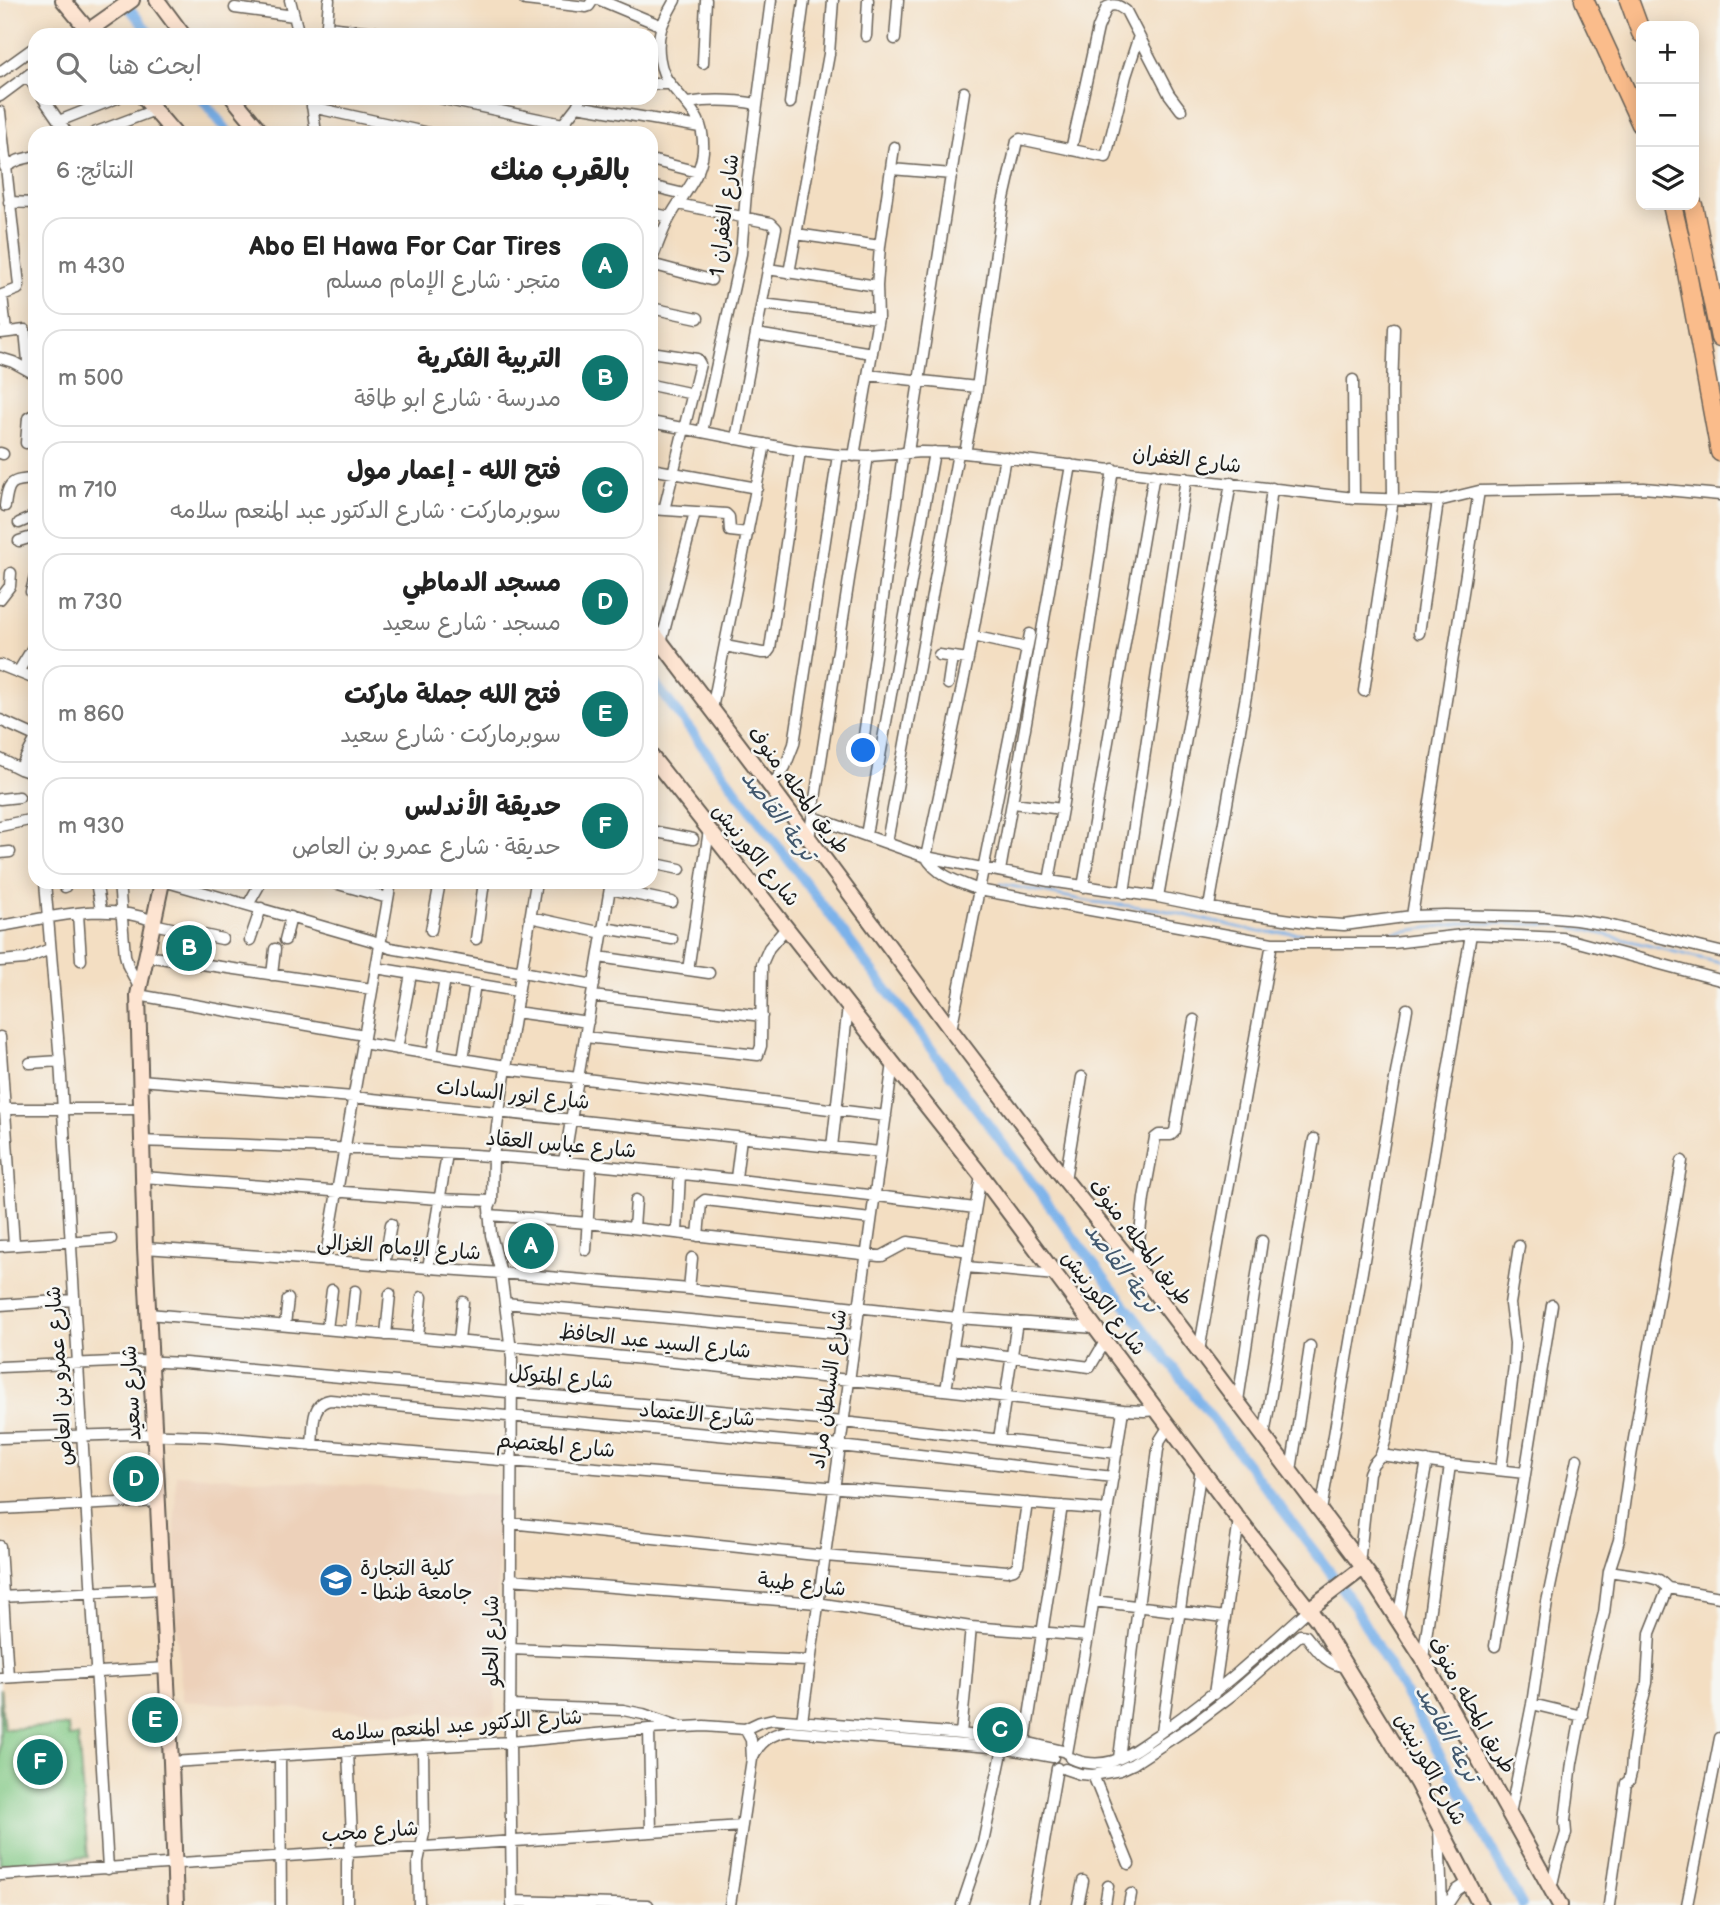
<!DOCTYPE html>
<html lang="ar">
<head>
<meta charset="utf-8">
<style>
	body { margin:0; font-family:"Balsamiq Sans","Playpen Sans Arabic",sans-serif; background:#f2f2f2; color:#222; direction:rtl }
	.controls { position:absolute; right:21px; top:21px; display:grid; overflow:hidden; border-radius:14px; box-shadow:0 4px 18px #0003 }
	.controls button { width:63px; height:63px; display:grid; place-items:center; padding:0; border:0; border-bottom:2px solid #e0e0e0; background:#fff; color:#222; font:35px sans-serif }
	.you { position:absolute; left:864px; top:751px; width:24px; height:24px; margin:-18px; border:5px solid #fff; border-radius:50%; background:#1a73e8; box-shadow:0 0 0 10px #1a73e833 }
	.badge { display:grid; place-items:center; width:46px; height:46px; border-radius:50%; background:#0f766e; color:#fff; font-size:23px; font-weight:700 }
	.pin { position:absolute; translate:-50% -50%; border:4px solid #fff; box-shadow:0 2px 7px #0006 }
	.list { margin:0; padding:0; list-style:none }
	h2 { display:flex; justify-content:space-between; align-items:center; height:91px; margin:0; padding:0 28px; font-size:30px }
	h2 small { font-size:23px; font-weight:400; color:#767676 }
	.list li { display:grid; grid-template-columns:46px 1fr auto; gap:21px; align-items:center; box-sizing:border-box; height:98px; margin:0 14px 14px; padding:0 14px; border:2px solid #e0e0e0; border-radius:21px }
	.list b { display:block; font-size:26px; white-space:nowrap }
	.list p { margin:0; font-size:23px; white-space:nowrap; color:#767676 }
	.list em { font-size:23px; font-style:normal; color:#767676 }
	.icon { flex:none; width:38px; height:38px; fill:none; stroke:currentColor; stroke-width:2; stroke-linecap:round; stroke-linejoin:round }
	.map { position:relative; flex:none; width:1720px; height:1905px; overflow:hidden; direction:ltr }
	.search { position:absolute; background:#fff; box-shadow:0 4px 18px #0003; left:28px; top:28px; width:630px; height:77px; display:flex; align-items:center; gap:18px; box-sizing:border-box; padding:0 24px; border-radius:21px; color:#767676; font-size:26px }
	.panel { position:absolute; background:#fff; box-shadow:0 4px 18px #0003; left:28px; top:126px; width:630px; height:763px; border-radius:21px; direction:rtl }
	.map>svg:first-child { display:block }
	.built { fill:#edd1ba }
	.green { fill:#81c884; stroke:#4e7250; stroke-width:2 }
	.lines { fill:none; stroke-linecap:round; stroke-linejoin:round }
	.stream { stroke:#7bb2ea; stroke-width:2.5 }
	.canal { stroke:#7bb2ea; stroke-width:10 }
	.street-casing { stroke:#676056; stroke-width:13 }
	.secondary-casing { stroke:#676056; stroke-width:18 }
	.highway-casing { stroke:#676056; stroke-width:21 }
	.street { stroke:#fff; stroke-width:10 }
	.secondary { stroke:#fde4d1; stroke-width:14 }
	.highway { stroke:#fabc8b; stroke-width:18 }
	.labels { text-anchor:middle; stroke-width:5; stroke-linejoin:round; paint-order:stroke }
	.street-label { font-size:21px; fill:#1c1c1c; stroke:#f6f6f2 }
	.poi-label { font-size:21px; fill:#1c1c1c; stroke:#f6f6f2; text-anchor:start }
	.water-label { font-size:23px; font-style:italic; fill:#42586e; stroke:#f6f6f2 }
</style>
</head>
<body>
<div class="map">
<svg width="1720" height="1905" viewBox="0 0 1720 1905">
	<rect width="100%" height="100%" fill="#f6f6f2"/>
	<filter id="ink" filterUnits="userSpaceOnUse"><feTurbulence type="fractalNoise" baseFrequency=".0143" numOctaves="2"/><feDisplacementMap in="SourceGraphic" scale="14" xChannelSelector="R" yChannelSelector="G"/><feConvolveMatrix kernelMatrix="1 2 1 2 8 2 1 2 1" color-interpolation-filters="sRGB"/></filter>
	<filter id="wash" filterUnits="userSpaceOnUse"><feTurbulence type="fractalNoise" baseFrequency=".00686" numOctaves="4" result="noise"/><feDisplacementMap in="SourceGraphic" scale="28" xChannelSelector="R" yChannelSelector="G"/><feGaussianBlur stdDeviation="1.57" result="paint"/><feColorMatrix in="noise" values="0 0 0 0 0 0 0 0 0 0 0 0 0 0 0 0 0 1.4 0 .05"/><feComposite in="paint" operator="in"/></filter>
	<g filter="url(#wash)">
		<rect width="100%" height="100%" fill="#f3dec2"/>
		<path class="built" d="M 171,934 L 210,941 L 209,962 L 167,955 Z
			M 176,1474 L 499,1495 L 495,1715 L 305,1709 L 182,1701 L 175,1610 L 174,1564 Z"/>
		<path class="green" d="M 0,1688 L 4,1729 L 68,1726 L 69,1737 L 78,1736 L 88,1857 L 0,1864 Z"/>
		<g class="lines">
			<path class="stream" d="M 1001,884 L 1093,902 L 1159,909 L 1259,932 L 1375,935 L 1465,923 L 1565,925 L 1720,963"/>
			<path class="canal" d="M 123,0 L 151,35
				M 201,98 L 229,133
				M 651,678 L 1111,1287 L 1328,1569 L 1353,1604 L 1450,1772 L 1522,1905"/>
		</g>
	</g>
	<g filter="url(#ink)">
		<g class="lines">
			<defs>
				<path id="street" d="M 290,0 L 299,35
					M 525,0 L 586,7 L 589,6 L 593,0
					M 600,0 L 662,26
					M 235,8 L 294,16
					M 328,27 L 400,35
					M 326,35 L 329,0
					M 866,36 L 868,0
					M 895,39 L 898,0
					M 703,63 L 706,0
					M 0,72 L 32,49
					M 27,76 L 35,87
					M 651,84 L 669,84
					M 0,96 L 35,70
					M 43,98 L 67,133
					M 311,98 L 316,133
					M 439,98 L 563,124
					M 688,103 C 712,99 733,100 757,104
					M 790,103 L 804,0
					M 577,106 L 700,127
					M 312,107 L 429,133
					M 0,112 L 19,285 L 18,289 L 2,295 L 6,332
					M 59,121 L 117,98
					M 94,133 L 155,110
					M 556,133 L 577,106 L 581,98
					M 1071,150 L 1098,28 L 1107,7 C 1115,3 1119,6 1126,11 L 1169,94 L 1181,110
					M 651,160 L 698,172
					M 5,167 L 19,160 L 35,156
					M 891,169 L 952,174
					M 651,186 L 684,194
					M 9,202 L 35,203
					M 678,204 L 771,223 L 776,228 L 736,439
					M 651,213 L 670,217
					M 651,231 L 662,233
					M 796,234 L 880,246
					M 651,262 C 657,247 662,231 670,217 C 682,195 701,177 703,151 C 705,117 689,108 671,85 C 659,72 656,46 661,29 C 664,19 670,9 675,0
					M 651,264 L 711,280
					M 768,269 L 877,286
					M 789,273 L 829,54 L 833,0
					M 762,304 L 878,318
					M 651,308 L 698,318
					M 1,333 L 25,330 L 29,371
					M 756,334 L 872,353
					M 651,352 L 697,359 L 700,364 L 664,510
					M 0,358 L 13,362 L 35,374
					M 868,375 L 977,387
					M 1353,380 L 1354,498
					M 651,385 L 693,394
					M 651,422 L 800,451 L 838,455 L 868,456 L 921,452 L 965,453 L 1354,498 L 1438,501 L 1479,491 L 1644,488 L 1720,495
					M 702,432 L 741,254 L 747,181 L 771,0
					M 26,443 L 28,418 L 35,414
					M 908,452 L 964,92
					M 0,453 L 3,454
					M 965,453 L 976,395 L 1003,203 L 1017,141 L 1020,139 L 1106,157 L 1126,76 L 1139,36
					M 854,456 L 878,318 L 877,286 L 880,246 L 894,147
					M 651,469 L 757,488
					M 5,506 C 8,482 10,480 35,479
					M 651,509 L 726,514 L 729,517 L 730,531 L 748,533
					M 19,523 L 35,516
					M 19,541 L 35,536
					M 31,592 L 35,577
					M 0,599 L 10,586 L 11,573
					M 1419,633 L 1438,501
					M 972,636 L 1027,648
					M 661,643 L 695,512
					M 725,646 L 762,653 L 767,653 L 770,649 L 800,451
					M 939,655 L 968,659
					M 0,665 L 35,679
					M 18,672 L 35,644
					M 948,684 L 952,657
					M 1364,691 L 1393,499 L 1392,391 L 1394,328
					M 712,709 L 765,444
					M 0,720 L 35,736
					M 864,736 L 903,453
					M 0,759 L 20,769 L 35,774
					M 20,769 L 35,740
					M 771,787 L 785,767 L 794,744 L 838,455
					M 0,799 L 19,797
					M 1013,803 L 1062,809
					M 813,817 L 926,857 L 1049,881 L 1158,897 L 1222,910 L 1312,923 L 1344,925 L 1412,916 L 1445,915 L 1544,917 L 1576,920 L 1608,925 L 1720,952
					M 0,826 L 34,819
					M 651,831 L 693,839
					M 866,835 L 934,452
					M 809,838 L 868,456
					M 887,842 L 958,453
					M 0,853 L 10,852
					M 926,857 C 938,877 959,882 979,890 L 1272,943 L 1393,943 L 1471,934 L 1563,938 L 1720,980
					M 926,857 L 968,659 L 1005,457
					M 651,863 L 680,869
					M 1000,871 L 1071,465
					M 1049,881 L 1062,809 L 1113,469
					M 45,882 L 60,1061 L 108,1869
					M 64,882 L 65,887
					M 96,882 L 101,910
					M 119,882 L 125,955 L 128,966 L 139,987
					M 167,882 L 373,941 L 390,948 L 594,985
					M 331,882 L 388,898
					M 1083,887 L 1154,474
					M 610,889 L 672,902
					M 1124,893 L 1186,478
					M 1158,897 L 1231,483
					M 248,905 L 261,882
					M 1209,907 L 1247,690 L 1272,488
					M 78,914 L 81,960
					M 1412,916 L 1479,491
					M 530,917 L 603,933
					M 153,924 L 222,939
					M 0,926 C 51,918 104,901 154,921
					M 604,928 L 672,939
					M 431,930 L 440,882
					M 476,939 L 484,882
					M 250,940 L 261,908
					M 285,940 L 291,917
					M 146,956 L 372,989
					M 599,957 L 709,973
					M 0,961 L 25,959 L 50,949
					M 376,968 L 518,991
					M 688,970 L 709,830
					M 272,975 L 275,949
					M 138,995 L 364,1035
					M 592,996 L 762,1016
					M 515,1012 L 588,1022
					M 951,1030 L 1030,634
					M 0,1037 L 14,1245
					M 585,1037 L 758,1055 L 761,1046 L 762,964 L 769,948 L 787,927
					M 362,1043 L 506,1066
					M 397,1049 L 411,974
					M 432,1054 L 445,979
					M 463,1059 L 475,984
					M 30,1063 L 60,1061
					M 505,1069 L 886,1116
					M 140,1080 L 353,1097 L 880,1152
					M 1,1109 L 141,1109
					M 142,1141 C 283,1147 425,1149 565,1162 C 702,1175 839,1191 975,1208
					M 832,1147 L 848,1006
					M 564,1162 L 611,882
					M 143,1177 L 439,1199 L 492,1201
					M 736,1178 L 741,1138
					M 1065,1180 L 1082,1077
					M 489,1215 L 588,1223 L 879,1256 L 882,1256 L 908,1242 L 969,1251
					M 634,1228 L 636,1200
					M 677,1233 L 680,1173
					M 698,1236 L 701,1203 L 705,1200 L 871,1219
					M 0,1246 L 111,1239
					M 145,1248 L 501,1273 L 689,1289 L 958,1318 L 1096,1328
					M 586,1250 L 591,1165
					M 325,1261 L 391,882
					M 384,1265 L 391,1224
					M 966,1267 L 1056,1275
					M 428,1268 L 447,1154
					M 1136,1268 L 1144,1198 L 1155,1138 L 1159,1135 L 1171,1135 L 1175,1131 L 1194,1020
					M 689,1289 L 692,1258
					M 505,1303 L 855,1335
					M 0,1305 L 73,1300
					M 148,1314 C 474,1341 799,1373 1123,1410 L 1144,1411 L 1157,1410
					M 285,1325 L 288,1299
					M 327,1329 L 332,1290
					M 351,1331 L 355,1291
					M 386,1335 L 390,1294
					M 418,1337 L 422,1297
					M 459,1341 L 463,1302
					M 953,1349 L 1090,1367 L 1106,1340
					M 1199,1351 L 1272,943
					M 0,1367 L 136,1361 L 185,1363 L 843,1422 L 1117,1453
					M 946,1390 L 981,1175
					M 1238,1401 L 1262,1241
					M 1264,1436 L 1314,1139
					M 0,1438 L 134,1434 L 206,1436 L 1108,1510
					M 999,1439 L 1017,1322
					M 312,1445 C 314,1429 310,1403 330,1400 L 840,1446 L 1113,1477
					M 1381,1455 L 1450,1465 L 1525,1473
					M 1501,1470 L 1514,1365 L 1515,1343 L 1510,1304 L 1519,1246
					M 1291,1471 L 1310,1346
					M 0,1509 L 158,1501
					M 1321,1511 L 1407,1009
					M 510,1523 L 825,1556 L 1007,1571 L 1014,1569 L 1018,1564 L 1027,1503
					M 0,1546 L 8,1677
					M 1359,1564 L 1369,1473 L 1373,1464 L 1381,1455 L 1386,1438 L 1471,934
					M 1609,1571 L 1648,1577 L 1659,1580 L 1668,1588 L 1720,1597
					M 510,1579 L 817,1603 L 971,1627 L 1088,1636
					M 0,1597 L 162,1589
					M 1094,1601 L 1225,1617
					M 1398,1619 L 1427,1461
					M 1495,1646 L 1523,1487 L 1552,1305
					M 510,1649 L 810,1661
					M 1423,1659 L 1450,1465
					M 0,1678 L 166,1668
					M 1214,1694 L 1239,1520
					M 1532,1704 L 1582,1716
					M 510,1706 L 623,1710 L 643,1714 L 678,1726
					M 802,1721 L 893,1063
					M 649,1729 L 651,1832
					M 1162,1731 L 1201,1468
					M 961,1734 L 971,1627
					M 1025,1742 L 1062,1506
					M 1067,1753 L 1088,1636 L 1123,1410
					M 280,1756 L 281,1905
					M 1071,1758 C 1083,1764 1099,1765 1113,1761 C 1131,1755 1148,1741 1164,1730 C 1216,1694 1262,1652 1309,1609
					M 1119,1758 L 1158,1449 L 1160,1440 L 1169,1426
					M 752,1759 C 759,1741 772,1733 790,1731 L 1003,1748 L 1053,1757
					M 171,1762 L 510,1742 L 649,1729 L 704,1726 L 745,1729 L 760,1722 L 773,1719 L 961,1734 L 1025,1742 L 1063,1751
					M 1065,1769 L 1080,1774 L 1093,1775 L 1120,1770 L 1133,1764 L 1191,1726 L 1232,1695 L 1300,1635 L 1306,1636 C 1318,1651 1326,1665 1347,1667
					M 1093,1775 L 1129,1864
					M 1510,1814 L 1532,1704 L 1547,1602 L 1577,1459
					M 1439,1830 L 1442,1905
					M 0,1875 L 742,1826
					M 1551,1889 L 1557,1862 L 1566,1833 L 1565,1821 L 1572,1763 L 1592,1661 L 1604,1613 L 1609,1571 L 1619,1540 L 1631,1456 L 1682,1161
					M 512,1901 L 648,1905
					M 347,1905 L 347,1862 L 352,1836 L 348,1752
					M 419,1905 L 418,1862 L 424,1833 L 423,1747
					M 512,1905 L 510,1742 L 512,1358 L 501,1273 L 491,1235 L 489,1208 L 492,1201 L 493,1157 L 499,1112 L 536,882
					M 730,1905 L 752,1759 L 751,1740 L 745,1729
					M 962,1905 L 983,1843 L 1003,1748
					M 1033,1905 L 1057,1768
					M 1078,1905 L 1083,1881
					M 1105,1905 L 1108,1886
					M 1129,1905 L 1131,1894
					M 1447,1905 L 1457,1890 L 1469,1882
					M 1609,1905 L 1626,1783 L 1629,1781 L 1631,1773 L 1632,1757 L 1636,1728 L 1647,1683 L 1650,1633 L 1668,1588
					M 1687,1905 L 1720,1738"/>
				<path id="secondary" d="M 63,0 L 92,35
					M 157,0 L 183,35
					M 88,31 L 132,0
					M 144,98 L 174,133
					M 233,98 L 262,133
					M 651,629 L 771,787 L 951,1030 L 1065,1180 L 1136,1268 L 1368,1574 L 1423,1659 L 1560,1905
					M 651,756 L 981,1175 L 1239,1520 L 1318,1621 L 1417,1783 L 1480,1905
					M 162,882 L 138,995 L 145,1248 L 171,1762 L 176,1905
					M 1309,1609 L 1363,1568"/>
				<path id="highway" d="M 1584,0 L 1641,124
					M 1629,0 L 1641,33
					M 1672,205 L 1683,251 L 1720,452
					M 1693,205 L 1720,338"/>
			</defs>
			<use href="#street" class="street-casing"/>
			<use href="#secondary" class="secondary-casing"/>
			<use href="#highway" class="highway-casing"/>
			<use href="#street" class="street"/>
			<use href="#secondary" class="secondary"/>
			<use href="#highway" class="highway"/>
		</g>
	</g>
	<defs>
		<symbol id="university-disc" viewBox="-11 -11 22 22"><circle r="9.5" fill="#1f6fb2" stroke="#f6f6f2"/><path d="M0-5L7-2L0 1L-7-2ZM-4 1L0 2.5L4 1V4Q0 6-4 4Z" fill="#fff"/></symbol>
	</defs>
	<g fill-rule="evenodd">
		<use href="#university-disc" x="317" y="1561" width="38" height="38"/>
	</g>
	<g class="labels">
		<g class="street-label">
			<text transform="translate(724 215) rotate(-83)" y="7">شارع الغفران 1</text>
			<text transform="translate(1187 459) rotate(7)" y="7">شارع الغفران</text>
			<text transform="translate(799 790) rotate(53)" y="7">طريق المحله, منوف</text>
			<text transform="translate(756 855) rotate(51)" y="7">شارع الكورنيش</text>
			<text transform="translate(513 1094) rotate(6)" y="7">شارع انور السادات</text>
			<text transform="translate(561 1144) rotate(5)" y="7">شارع عباس العقاد</text>
			<text transform="translate(1141 1242) rotate(52)" y="7">طريق المحله, منوف</text>
			<text transform="translate(399 1247) rotate(4)" y="7">شارع الإمام الغزالى</text>
			<text transform="translate(1104 1303) rotate(53)" y="7">شارع الكورنيش</text>
			<text transform="translate(655 1341) rotate(6)" y="7">شارع السيد عبد الحافظ</text>
			<text transform="translate(59 1376) rotate(-94)" y="7">شارع عمرو بن العاص</text>
			<text transform="translate(561 1377) rotate(5)" y="7">شارع المتوكل</text>
			<text transform="translate(828 1389) rotate(-82)" y="7">شارع السلطان مراد</text>
			<text transform="translate(131 1393) rotate(-93)" y="7">شارع سعيد</text>
			<text transform="translate(697 1414) rotate(5)" y="7">شارع الاعتماد</text>
			<text transform="translate(556 1445) rotate(5)" y="7">شارع المعتصم</text>
			<text transform="translate(802 1584) rotate(6)" y="7">شارع طيبة</text>
			<text transform="translate(491 1641) rotate(-90)" y="7">شارع الحلو</text>
			<text transform="translate(1472 1705) rotate(60)" y="7">طريق المحله, منوف</text>
			<text transform="translate(457 1725) rotate(-4)" y="7">شارع الدكتور عبد المنعم سلامه</text>
			<text transform="translate(1431 1769) rotate(61)" y="7">شارع الكورنيش</text>
			<text transform="translate(370 1831) rotate(-4)" y="7">شارع محب</text>
		</g>
		<g class="poi-label">
			<text x="360" y="1575">كلية التجارة<tspan x="360" dy="24">- جامعة طنطا</tspan></text>
		</g>
		<g class="water-label">
			<text transform="translate(779 815) rotate(53)" y="8">ترعة القاصد</text>
			<text transform="translate(1122 1267) rotate(53)" y="8">ترعة القاصد</text>
			<text transform="translate(1448 1733) rotate(61)" y="8">ترعة القاصد</text>
		</g>
	</g>
</svg>
<div class="controls">
<button>+</button>
<button>−</button>
<button><svg class="icon" aria-label="layers" viewBox="0 0 24 24"><path d="M12 4l9 5-9 5-9-5zM3 14l9 5 9-5"/></svg></button>
</div>
<div class="you"></div>
<div class="pin badge" style="left:531px;top:1246px">A</div>
<div class="pin badge" style="left:189px;top:948px">B</div>
<div class="pin badge" style="left:1000px;top:1730px">C</div>
<div class="pin badge" style="left:136px;top:1479px">D</div>
<div class="pin badge" style="left:155px;top:1720px">E</div>
<div class="pin badge" style="left:40px;top:1762px">F</div>
<div class="search"><svg class="icon" aria-label="search" viewBox="0 0 24 24"><circle cx="10" cy="10" r="6"/><path d="M15 15l6 6"/></svg>ابحث هنا</div>
<section class="panel">
<h2>بالقرب منك<small>النتائج: 6</small></h2>
<ul class="list">
<li><span class="badge">A</span><div><b>Abo El Hawa For Car Tires</b><p>متجر · شارع الإمام مسلم</p></div><em>430 m</em></li>
<li><span class="badge">B</span><div><b>التربية الفكرية</b><p>مدرسة · شارع ابو طاقة</p></div><em>500 m</em></li>
<li><span class="badge">C</span><div><b>فتح الله - إعمار مول</b><p>سوبرماركت · شارع الدكتور عبد المنعم سلامه</p></div><em>710 m</em></li>
<li><span class="badge">D</span><div><b>مسجد الدماطي</b><p>مسجد · شارع سعيد</p></div><em>730 m</em></li>
<li><span class="badge">E</span><div><b>فتح الله جملة ماركت</b><p>سوبرماركت · شارع سعيد</p></div><em>860 m</em></li>
<li><span class="badge">F</span><div><b>حديقة الأندلس</b><p>حديقة · شارع عمرو بن العاص</p></div><em>930 m</em></li>
</ul>
</section>
</div>
</body>
</html>
